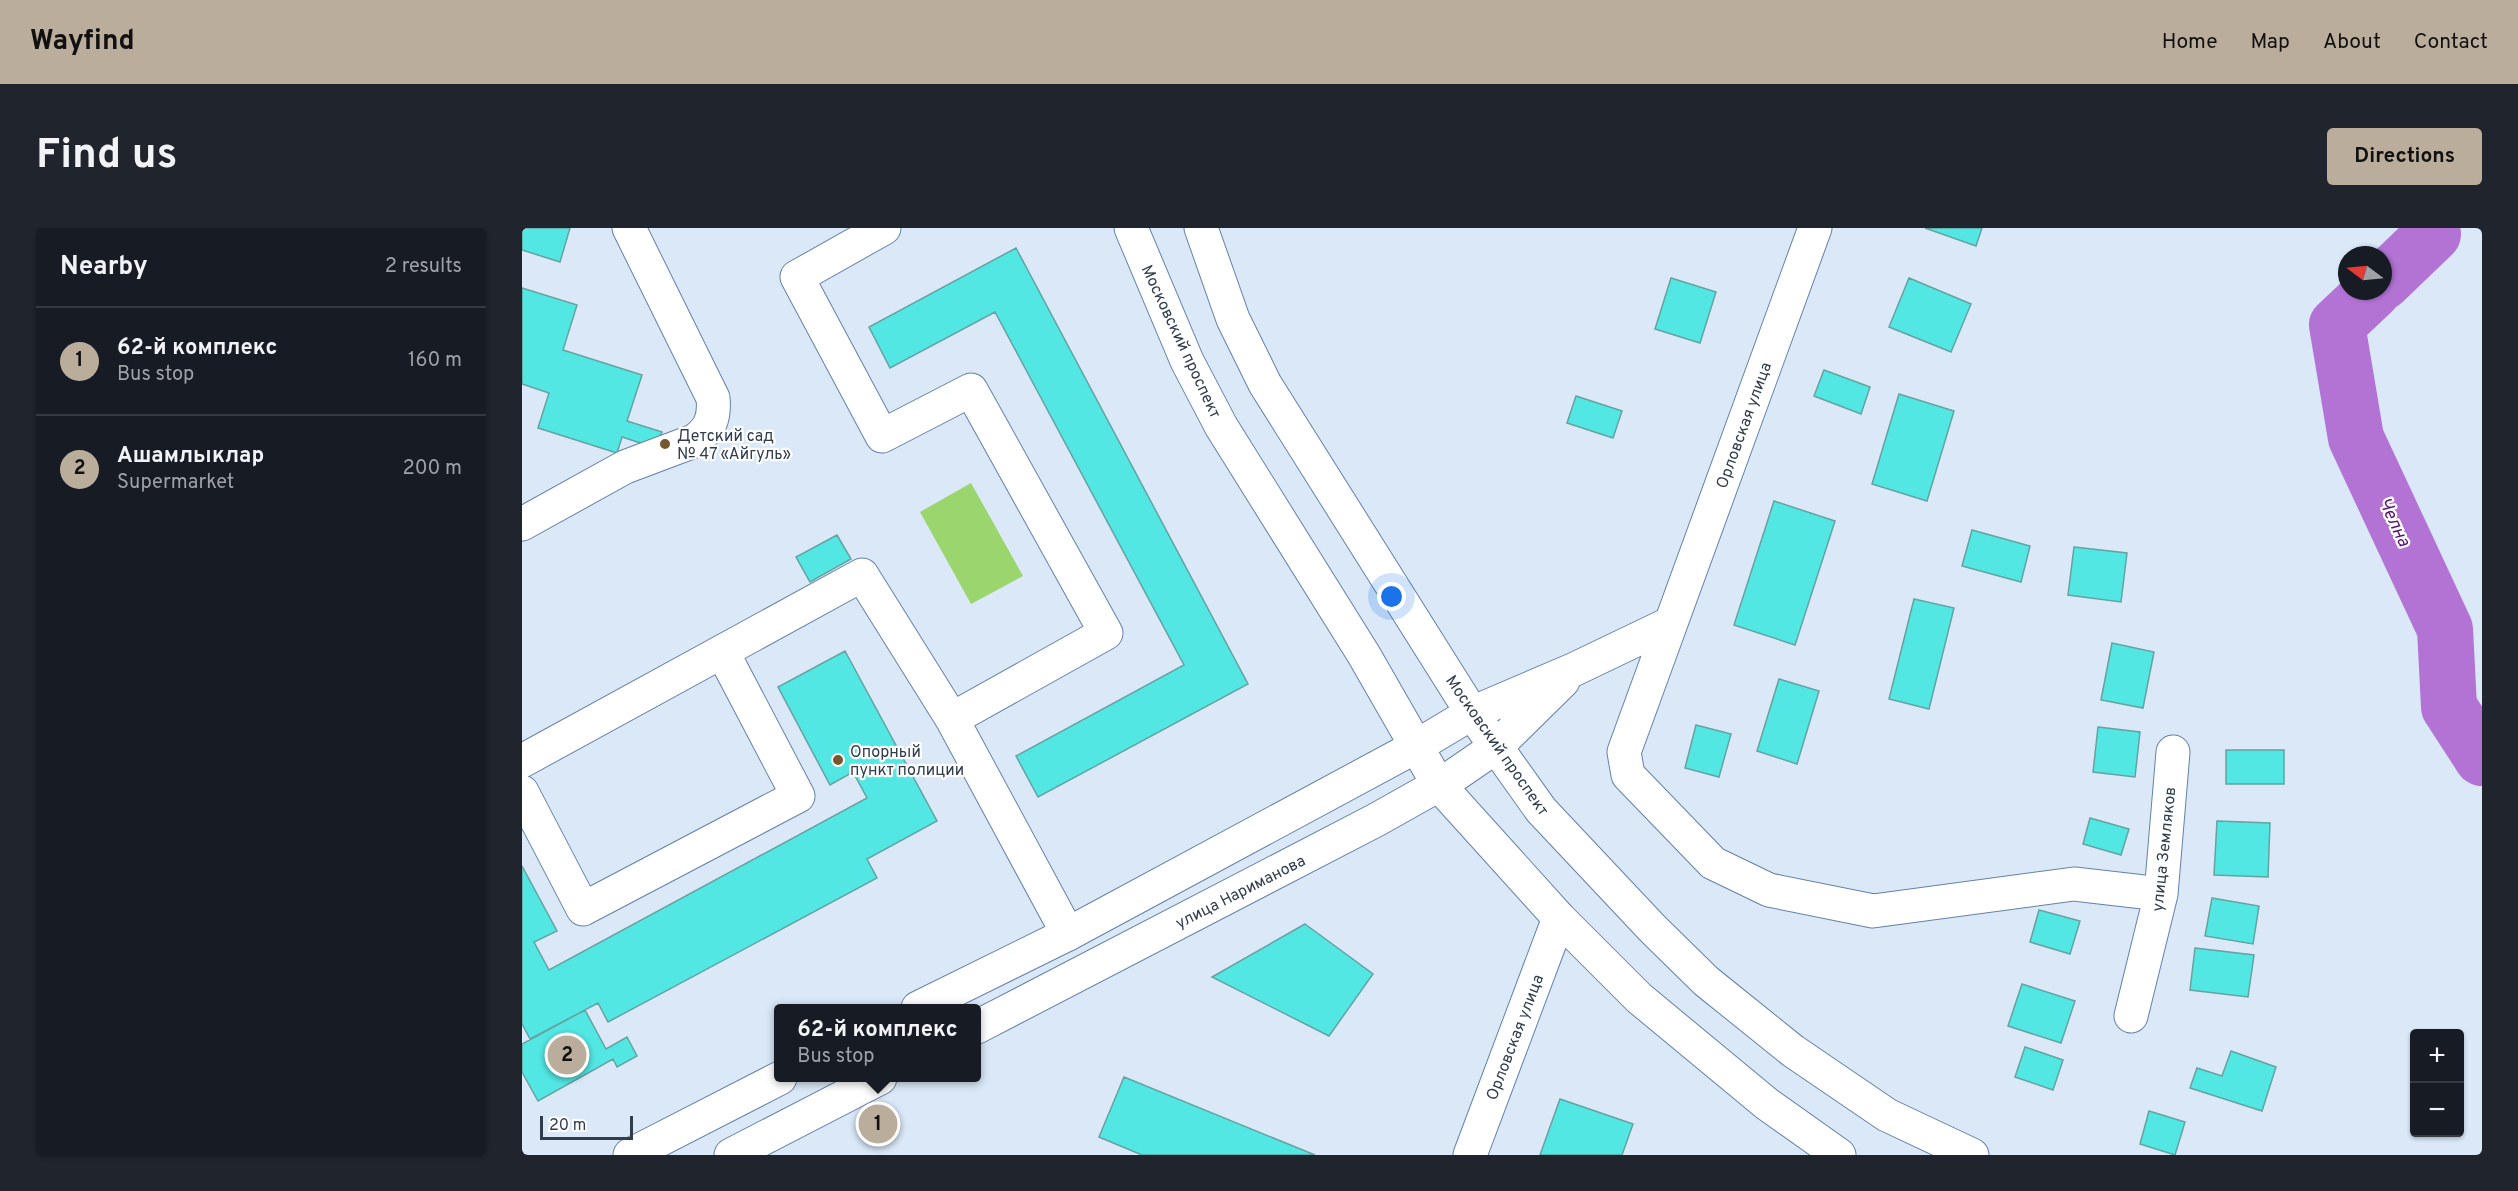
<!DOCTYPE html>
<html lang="en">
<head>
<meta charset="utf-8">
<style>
	body { margin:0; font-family:Overpass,sans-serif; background:#20242c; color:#f1f3f6 }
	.controls { position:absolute; right:18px; bottom:18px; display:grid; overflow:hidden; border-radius:6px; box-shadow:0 2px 4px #0004 }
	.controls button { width:54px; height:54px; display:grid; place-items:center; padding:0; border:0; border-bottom:2px solid #363941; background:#171b24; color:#f1f3f6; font:30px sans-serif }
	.compass { position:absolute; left:1816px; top:18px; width:54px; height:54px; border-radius:50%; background:#171b24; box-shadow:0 2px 4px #0004; rotate:286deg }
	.scale { position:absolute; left:18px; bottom:15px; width:93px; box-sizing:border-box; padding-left:6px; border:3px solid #303d4d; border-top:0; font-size:16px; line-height:21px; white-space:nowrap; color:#303d4d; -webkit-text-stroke:4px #fff; paint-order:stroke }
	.you { position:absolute; left:870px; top:369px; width:21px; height:21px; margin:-15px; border:4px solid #fff; border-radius:50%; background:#1a73e8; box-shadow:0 0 0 9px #1a73e833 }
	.badge { display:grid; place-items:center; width:39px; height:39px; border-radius:50%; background:#baad9c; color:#111; font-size:20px; font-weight:700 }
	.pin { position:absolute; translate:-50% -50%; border:3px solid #fff; box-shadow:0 2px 6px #0006 }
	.popup { position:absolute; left:252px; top:776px; width:207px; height:78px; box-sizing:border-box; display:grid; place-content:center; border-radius:6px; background:#171b24; filter:drop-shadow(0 2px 4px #0005); font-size:20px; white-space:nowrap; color:#9ea1a6 }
	.popup b { font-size:22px; color:#f1f3f6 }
	.popup::after { content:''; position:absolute; left:50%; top:100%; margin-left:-12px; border:12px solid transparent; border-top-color:#171b24 }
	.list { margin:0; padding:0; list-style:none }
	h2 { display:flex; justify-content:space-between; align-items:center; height:78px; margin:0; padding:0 24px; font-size:26px }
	h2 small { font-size:20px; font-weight:400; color:#9ea1a6 }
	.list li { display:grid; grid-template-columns:39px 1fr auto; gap:18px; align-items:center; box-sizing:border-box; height:108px; padding:0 24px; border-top:2px solid #363941 }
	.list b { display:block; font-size:22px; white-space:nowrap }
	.list p { margin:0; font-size:20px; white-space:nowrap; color:#9ea1a6 }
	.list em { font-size:20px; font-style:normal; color:#9ea1a6 }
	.map { position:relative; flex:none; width:1960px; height:927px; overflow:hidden; border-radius:6px }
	header { display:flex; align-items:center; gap:36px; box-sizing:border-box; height:84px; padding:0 30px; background:#baad9c; color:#111 }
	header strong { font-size:28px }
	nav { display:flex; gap:33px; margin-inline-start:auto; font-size:21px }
	.intro { display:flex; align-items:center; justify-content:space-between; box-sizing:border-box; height:144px; padding:0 36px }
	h1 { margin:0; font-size:42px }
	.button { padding:15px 27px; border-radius:6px; background:#baad9c; color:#111; font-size:21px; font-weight:700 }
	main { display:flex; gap:36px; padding:0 36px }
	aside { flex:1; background:#171b24; border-radius:6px; box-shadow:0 2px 4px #0004 }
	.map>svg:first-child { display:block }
	.green { fill:#9ad56d }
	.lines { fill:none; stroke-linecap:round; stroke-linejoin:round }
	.river { stroke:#b373d5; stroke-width:56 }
	.building { fill:#53e7e4; stroke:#63a3a1; stroke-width:1.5 }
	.minor-casing { stroke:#6382a7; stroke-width:35 }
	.major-casing { stroke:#6382a7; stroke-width:35 }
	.minor { stroke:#fff; stroke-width:33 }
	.major { stroke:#fff; stroke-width:33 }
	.poi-dot { fill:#77572d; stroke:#fff; stroke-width:2 }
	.labels { text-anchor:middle; stroke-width:4.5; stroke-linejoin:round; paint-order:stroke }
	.street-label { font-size:16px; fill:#303d4d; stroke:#fff }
	.poi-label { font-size:16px; fill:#303d4d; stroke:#fff; text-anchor:start }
	.water-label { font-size:18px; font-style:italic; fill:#55166f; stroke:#fff }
</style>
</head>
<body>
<header>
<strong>Wayfind</strong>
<nav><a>Home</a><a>Map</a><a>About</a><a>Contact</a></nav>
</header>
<div class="intro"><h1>Find us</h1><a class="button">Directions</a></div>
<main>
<aside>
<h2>Nearby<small>2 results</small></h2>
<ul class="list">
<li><span class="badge">1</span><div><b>62-й комплекс</b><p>Bus stop</p></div><em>160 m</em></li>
<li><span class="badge">2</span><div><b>Ашамлыклар</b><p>Supermarket</p></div><em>200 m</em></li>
</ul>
</aside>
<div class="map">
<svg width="1960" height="927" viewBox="0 0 1960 927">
	<rect width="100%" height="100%" fill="#dae8f8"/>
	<path class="green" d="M 449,255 L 501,348 L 449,376 L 398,284 Z"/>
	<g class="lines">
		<path class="river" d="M 1861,54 L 1911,6 L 1909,0
			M 1851,63 L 1815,97 L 1834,210 L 1923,401 L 1927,479 L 1960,530"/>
	</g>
	<path class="building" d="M 0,0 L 48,0 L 38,34 L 0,22 Z
		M 1403,0 L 1460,0 L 1454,18 Z
		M 494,20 L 726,456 L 516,569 L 494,528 L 662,437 L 473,84 L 368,140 L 347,99 Z
		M 1149,50 L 1194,64 L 1178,115 L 1133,101 Z
		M 1387,50 L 1449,76 L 1429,124 L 1367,99 Z
		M 0,60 L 55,77 L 41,122 L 120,147 L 105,193 L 140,204 L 134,220 L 100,209 L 95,225 L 16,200 L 27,165 L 0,156 Z
		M 1302,142 L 1348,159 L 1339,186 L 1292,168 Z
		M 1377,166 L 1432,183 L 1405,273 L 1350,256 Z
		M 1054,168 L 1100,183 L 1091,210 L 1045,195 Z
		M 1252,273 L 1313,293 L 1273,417 L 1212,397 Z
		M 1450,302 L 1508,318 L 1499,354 L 1440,338 Z
		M 315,307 L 329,331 L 288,354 L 274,329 Z
		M 1552,319 L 1605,325 L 1599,374 L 1546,367 Z
		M 1392,371 L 1432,380 L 1407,481 L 1367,471 Z
		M 1590,415 L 1632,424 L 1621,480 L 1579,472 Z
		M 323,423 L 415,593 L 345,631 L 355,650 L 86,794 L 76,775 L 8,811 L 0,796 L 0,638 L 35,703 L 12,714 L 27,742 L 345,570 L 331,544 L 308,557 L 256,459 Z
		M 1257,451 L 1297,463 L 1275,536 L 1235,523 Z
		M 1174,497 L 1209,506 L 1197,549 L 1163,540 Z
		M 1576,499 L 1618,504 L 1613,549 L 1571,544 Z
		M 1704,522 L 1762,522 L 1762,556 L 1704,556 Z
		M 1568,590 L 1607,601 L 1599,627 L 1561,616 Z
		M 1695,593 L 1748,595 L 1746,649 L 1692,647 Z
		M 1690,670 L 1737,678 L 1731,716 L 1683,708 Z
		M 1517,682 L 1558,693 L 1548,726 L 1508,714 Z
		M 783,696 L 851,746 L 807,808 L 690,749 Z
		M 1673,720 L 1732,727 L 1726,769 L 1668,762 Z
		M 1500,756 L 1553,773 L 1539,815 L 1486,798 Z
		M 63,782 L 84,821 L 105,809 L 115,828 L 95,839 L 91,831 L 16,873 L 0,844 L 0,816 Z
		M 1503,819 L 1541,832 L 1531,862 L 1493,849 Z
		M 1709,823 L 1754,839 L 1740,883 L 1668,860 L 1675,840 L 1700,848 Z
		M 602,849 L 793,927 L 620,927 L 577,909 Z
		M 1038,871 L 1111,896 L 1100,927 L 1018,927 Z
		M 1627,883 L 1663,894 L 1653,927 L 1618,916 Z"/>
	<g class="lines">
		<defs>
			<path id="minor" d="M 362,0 L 275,49 L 360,208 L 449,162 L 584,405 L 430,491 L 546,706
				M 1293,0 L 1102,524 L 1106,547 L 1191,635 L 1247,662 L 1351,683 L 1552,656 L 1639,666
				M 0,296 L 103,239 L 172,213 C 188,202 193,190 191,170 L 107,0
				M 950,485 L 1053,441 L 1149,395
				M 975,518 L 1041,453
				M 0,533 L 340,347 L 430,491
				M 0,564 L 61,681 L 276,568 L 201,425
				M 1609,788 L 1639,666 L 1651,524
				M 948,927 L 1037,690"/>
			<path id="major" d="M 609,0 L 665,133 L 699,198 L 842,427 L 916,556 L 1037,690 L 1117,770 L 1245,876 L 1317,927
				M 679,0 L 711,91 L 743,156 L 950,485 L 1019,582 L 1130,700 L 1184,753 L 1271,823 L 1365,887 L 1450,927
				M 396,780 L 546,706 L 895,518 L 950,485
				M 455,799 L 854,592 L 927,551 L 975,518
				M 108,927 L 258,850
				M 209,927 L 358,850"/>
		</defs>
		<use href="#minor" class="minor-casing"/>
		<use href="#major" class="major-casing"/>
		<use href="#minor" class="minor"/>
		<use href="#major" class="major"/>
	</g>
	<g class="poi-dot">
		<circle cx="143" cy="216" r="6"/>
		<circle cx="316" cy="532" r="6"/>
	</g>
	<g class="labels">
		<g class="street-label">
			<text transform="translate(660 113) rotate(65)" y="6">Московский проспект</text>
			<text transform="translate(1221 197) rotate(-70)" y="6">Орловская улица</text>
			<text transform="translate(976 517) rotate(55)" y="6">Московский проспект</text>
			<text transform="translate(1641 621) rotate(-84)" y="6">улица Земляков</text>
			<text transform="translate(718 663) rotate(-27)" y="6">улица Нариманова</text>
			<text transform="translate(992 809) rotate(-69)" y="6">Орловская улица</text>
		</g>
		<g class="poi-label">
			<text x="155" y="213">Детский сад<tspan x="155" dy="18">№ 47 «Айгуль»</tspan></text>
			<text x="328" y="529">Опорный<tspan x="328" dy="18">пункт полиции</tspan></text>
		</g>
		<g class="water-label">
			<text transform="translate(1873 294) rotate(65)" y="6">Челна</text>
		</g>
	</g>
</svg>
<div class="controls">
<button>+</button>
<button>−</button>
</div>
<svg class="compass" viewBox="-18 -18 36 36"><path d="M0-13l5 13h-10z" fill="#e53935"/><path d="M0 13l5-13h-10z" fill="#9ea1a6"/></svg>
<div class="scale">20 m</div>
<div class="you"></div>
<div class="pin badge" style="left:356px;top:896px">1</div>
<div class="popup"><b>62-й комплекс</b>Bus stop</div>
<div class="pin badge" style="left:45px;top:827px">2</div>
</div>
</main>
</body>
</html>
